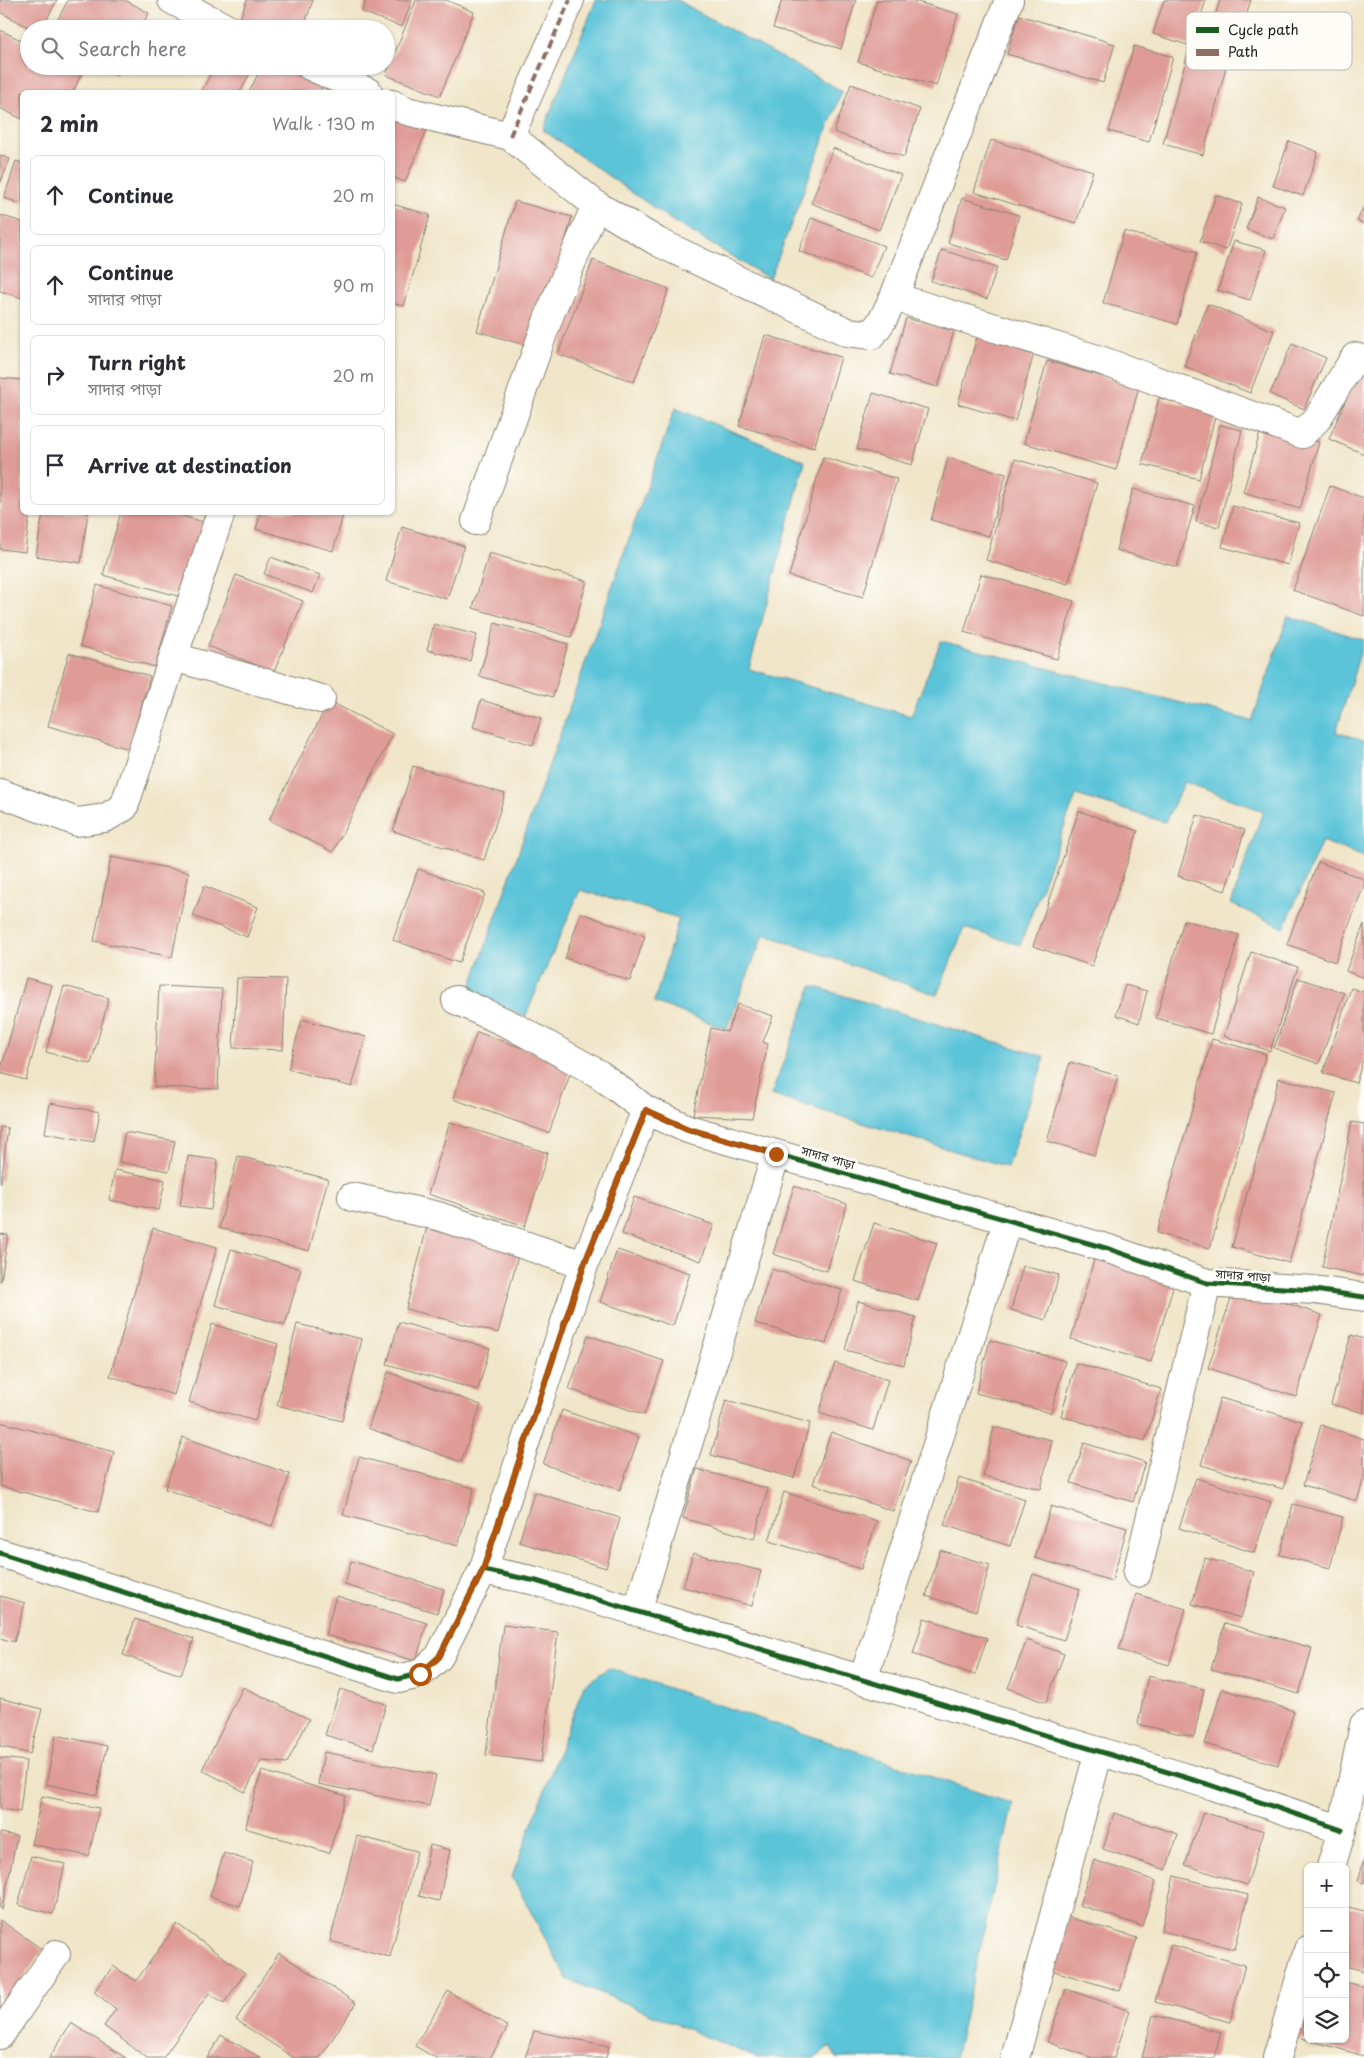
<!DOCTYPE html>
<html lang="en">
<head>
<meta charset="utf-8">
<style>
	body { margin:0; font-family:"Playpen Sans","Noto Sans Bengali",sans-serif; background:#f7f7f7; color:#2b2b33 }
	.controls { position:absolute; right:15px; bottom:15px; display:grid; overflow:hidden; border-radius:8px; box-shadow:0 1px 4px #0004 }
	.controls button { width:45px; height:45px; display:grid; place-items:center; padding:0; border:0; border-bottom:1px solid #e1e1e2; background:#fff; color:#2b2b33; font:25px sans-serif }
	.stop { position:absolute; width:15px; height:15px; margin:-11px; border:4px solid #b45309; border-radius:50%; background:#fff }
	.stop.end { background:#b45309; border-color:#fff; box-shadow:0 1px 5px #0008 }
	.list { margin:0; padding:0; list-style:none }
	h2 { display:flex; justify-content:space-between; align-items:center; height:65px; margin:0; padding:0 20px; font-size:21px }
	h2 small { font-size:16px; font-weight:400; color:#7c7c81 }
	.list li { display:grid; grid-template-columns:32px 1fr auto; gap:15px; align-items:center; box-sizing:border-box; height:80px; margin:0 10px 10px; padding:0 10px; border:1px solid #e1e1e2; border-radius:8px }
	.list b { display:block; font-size:19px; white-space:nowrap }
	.list p { margin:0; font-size:16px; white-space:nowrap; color:#7c7c81 }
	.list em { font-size:16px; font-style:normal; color:#7c7c81 }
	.icon { flex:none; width:28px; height:28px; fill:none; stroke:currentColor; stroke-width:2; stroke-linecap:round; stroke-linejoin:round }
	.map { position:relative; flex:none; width:1364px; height:2058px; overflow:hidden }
	.search { position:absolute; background:#fff; box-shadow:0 1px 4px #0004; left:20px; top:20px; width:375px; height:55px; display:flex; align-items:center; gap:12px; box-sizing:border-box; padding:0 18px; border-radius:28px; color:#7c7c81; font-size:19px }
	.panel { position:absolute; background:#fff; box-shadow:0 1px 4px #0004; left:20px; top:90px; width:375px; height:425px; border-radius:8px }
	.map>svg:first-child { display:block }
	.water { fill:#5cc4d9; stroke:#3c707a }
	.building { fill:#df9b96 }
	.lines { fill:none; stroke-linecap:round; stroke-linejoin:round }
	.minor-casing { stroke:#868072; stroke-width:30 }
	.minor { stroke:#fff; stroke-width:28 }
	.quiet { stroke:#8d6e63; stroke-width:4; stroke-dasharray:8 4; stroke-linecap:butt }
	.cycleway-casing { stroke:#fdfcf7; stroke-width:8 }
	.cycleway { stroke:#1b5e20; stroke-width:5 }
	.route { stroke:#b45309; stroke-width:6 }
	.labels { text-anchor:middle; stroke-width:5; stroke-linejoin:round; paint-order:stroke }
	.street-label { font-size:12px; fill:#1c1c1c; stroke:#fdfcf7 }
	.key { fill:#fdfcf7; stroke:#bab9b5; stroke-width:1 }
	.key-label { font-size:14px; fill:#1c1c1c }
</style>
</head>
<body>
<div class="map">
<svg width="1364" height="2058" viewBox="0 0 1364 2058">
	<rect width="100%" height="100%" fill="#fdfcf7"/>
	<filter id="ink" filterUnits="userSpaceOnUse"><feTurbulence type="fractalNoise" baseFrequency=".02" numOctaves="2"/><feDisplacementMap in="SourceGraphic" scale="10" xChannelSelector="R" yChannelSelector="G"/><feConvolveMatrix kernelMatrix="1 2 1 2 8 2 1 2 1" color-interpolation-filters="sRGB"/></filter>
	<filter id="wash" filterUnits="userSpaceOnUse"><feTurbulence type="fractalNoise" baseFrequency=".0096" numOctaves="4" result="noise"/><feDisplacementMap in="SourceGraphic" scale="20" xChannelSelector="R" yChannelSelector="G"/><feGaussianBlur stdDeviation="1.12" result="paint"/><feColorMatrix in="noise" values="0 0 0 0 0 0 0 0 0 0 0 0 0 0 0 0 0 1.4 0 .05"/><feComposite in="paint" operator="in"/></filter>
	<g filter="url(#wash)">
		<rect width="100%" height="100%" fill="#f0e5c8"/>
		<path class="water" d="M 596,0 L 677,0 L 842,91 L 770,279 L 674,222 L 543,130 Z
			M 675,408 L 805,461 L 749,669 L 911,716 L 941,641 L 1252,721 L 1288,616 L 1364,640 L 1336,732 L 1364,740 L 1364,857 L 1322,841 L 1284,928 L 1231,904 L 1263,811 L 1185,782 L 1165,822 L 1076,795 L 1020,945 L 964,928 L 937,995 L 764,934 L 726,1029 L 654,1002 L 679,918 L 580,890 L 525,1017 L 470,990 Z
			M 812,986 L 1045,1057 L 1007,1167 L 771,1095 Z
			M 609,1668 L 1013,1804 L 955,2058 L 837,2058 L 830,2047 L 815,2058 L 757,2058 L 567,1979 L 512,1877 L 584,1685 Z"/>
		<g id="blocks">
			<path class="building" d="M 0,0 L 57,0 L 42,29 L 32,29 L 0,12 Z
				M 68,0 L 125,0 L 149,13 L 140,29 L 53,29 Z
				M 247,0 L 313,0 L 303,29 L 251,29 L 238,24 Z
				M 366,0 L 412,0 L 402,27 L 362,12 Z
				M 416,0 L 446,0 L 474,12 L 440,96 L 386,75 Z
				M 782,0 L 856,0 L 841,49 L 773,28 Z
				M 877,0 L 911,0 L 958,14 L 936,86 L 858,62 Z
				M 1164,0 L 1206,0 L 1191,46 L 1153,34 Z
				M 1220,0 L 1251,0 L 1234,54 L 1206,46 Z
				M 1019,15 L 1115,44 L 1103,83 L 1007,54 Z
				M 0,30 L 29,44 L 29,66 L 74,66 L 83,71 L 73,92 L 22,92 L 22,119 L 0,108 Z
				M 1134,46 L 1173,57 L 1149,142 L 1109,131 Z
				M 1187,56 L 1226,67 L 1203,155 L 1163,144 Z
				M 100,66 L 120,66 L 116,75 Z
				M 215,66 L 254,66 L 240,92 L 201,92 Z
				M 262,66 L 278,66 L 322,87 L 320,92 L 249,92 Z
				M 851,84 L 920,109 L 904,157 L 834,132 Z
				M 392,112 L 428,127 L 405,182 L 392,177 Z
				M 991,140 L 1093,171 L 1076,223 L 974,192 Z
				M 1289,141 L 1318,152 L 1303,196 L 1273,186 Z
				M 833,148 L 901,175 L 879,230 L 811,203 Z
				M 0,155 L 10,159 L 0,184 Z
				M 16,161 L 22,163 L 22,204 L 4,198 Z
				M 1216,195 L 1242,204 L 1226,250 L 1200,241 Z
				M 1258,197 L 1285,207 L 1273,239 L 1246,229 Z
				M 962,198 L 1019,215 L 1006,260 L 948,243 Z
				M 515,201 L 572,217 L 535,348 L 477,331 Z
				M 392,204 L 430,215 L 404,306 L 392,303 Z
				M 1364,206 L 1364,224 L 1357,221 Z
				M 0,215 L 22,222 L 22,298 L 0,291 Z
				M 811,218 L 884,246 L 871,278 L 799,251 Z
				M 1124,231 L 1197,252 L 1177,324 L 1103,303 Z
				M 1234,241 L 1266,250 L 1250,300 L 1218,290 Z
				M 942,250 L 997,267 L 987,299 L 931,281 Z
				M 593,260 L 669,289 L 634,382 L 558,354 Z
				M 1208,304 L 1274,331 L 1250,393 L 1184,366 Z
				M 906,318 L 954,331 L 938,387 L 890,374 Z
				M 765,335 L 841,357 L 814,448 L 739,426 Z
				M 977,337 L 1034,353 L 1015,421 L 958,404 Z
				M 1292,343 L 1326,358 L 1304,409 L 1270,394 Z
				M 1047,361 L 1139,387 L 1116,470 L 1024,443 Z
				M 1358,371 L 1364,374 L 1364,454 L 1329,439 Z
				M 0,378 L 22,380 L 22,512 L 30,512 L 25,552 L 0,549 Z
				M 873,393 L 928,409 L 912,465 L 857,449 Z
				M 1159,398 L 1216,413 L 1199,479 L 1142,464 Z
				M 1220,425 L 1242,430 L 1219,527 L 1196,522 Z
				M 1262,426 L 1319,442 L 1300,509 L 1243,492 Z
				M 823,457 L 897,479 L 863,597 L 789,576 Z
				M 948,458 L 1006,474 L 989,536 L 931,520 Z
				M 1015,459 L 1097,483 L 1068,584 L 986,560 Z
				M 1330,486 L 1364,498 L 1364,616 L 1293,590 Z
				M 1133,489 L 1195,506 L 1177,567 L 1116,550 Z
				M 1233,506 L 1299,523 L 1288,565 L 1222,547 Z
				M 43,512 L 88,512 L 81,563 L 36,556 Z
				M 121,512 L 169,512 L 207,523 L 185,598 L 103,575 Z
				M 261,512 L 344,512 L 333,551 L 256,529 Z
				M 402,527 L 464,546 L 447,599 L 386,581 Z
				M 489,553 L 587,581 L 571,637 L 473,608 Z
				M 271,557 L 320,575 L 313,593 L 264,574 Z
				M 981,574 L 1074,601 L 1057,659 L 964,632 Z
				M 236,575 L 303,601 L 274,672 L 208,646 Z
				M 97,585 L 172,606 L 155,667 L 80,646 Z
				M 495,623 L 568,644 L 553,697 L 479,676 Z
				M 434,624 L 477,635 L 470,661 L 427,650 Z
				M 69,653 L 150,676 L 129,749 L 48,726 Z
				M 481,700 L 541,718 L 533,745 L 473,727 Z
				M 329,701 L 393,734 L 333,852 L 269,820 Z
				M 413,766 L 505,794 L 484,860 L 393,831 Z
				M 1079,811 L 1138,831 L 1092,966 L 1033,946 Z
				M 1197,815 L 1245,830 L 1225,891 L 1178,876 Z
				M 111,857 L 189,872 L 172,957 L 94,941 Z
				M 1318,862 L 1364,879 L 1364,885 L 1335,962 L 1287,944 Z
				M 418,869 L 485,893 L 459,963 L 393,940 Z
				M 204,886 L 258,907 L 247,937 L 193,916 Z
				M 581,913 L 645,936 L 630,981 L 565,958 Z
				M 1184,920 L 1239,935 L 1211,1034 L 1156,1018 Z
				M 1364,924 L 1364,978 L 1346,971 Z
				M 1251,952 L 1298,967 L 1270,1051 L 1224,1036 Z
				M 26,978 L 52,985 L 26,1080 L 0,1073 Z
				M 237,978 L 286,979 L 283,1050 L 233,1048 Z
				M 1298,978 L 1344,993 L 1319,1064 L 1274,1048 Z
				M 1125,985 L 1147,991 L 1139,1023 L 1116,1015 Z
				M 64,986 L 109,998 L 91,1064 L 46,1052 Z
				M 159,986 L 222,989 L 218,1089 L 154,1087 Z
				M 1351,988 L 1364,992 L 1364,1057 L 1356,1083 L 1323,1073 Z
				M 738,1004 L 773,1016 L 763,1042 L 768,1044 L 752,1118 L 693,1115 L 711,1028 L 727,1032 Z
				M 302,1019 L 366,1037 L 352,1087 L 288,1069 Z
				M 477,1032 L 573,1066 L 549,1133 L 453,1099 Z
				M 1212,1039 L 1266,1054 L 1210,1248 L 1157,1233 Z
				M 1070,1062 L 1118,1076 L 1095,1155 L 1047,1141 Z
				M 1279,1078 L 1336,1093 L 1289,1263 L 1232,1247 Z
				M 50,1103 L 100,1112 L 94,1142 L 45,1133 Z
				M 450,1122 L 548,1153 L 525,1226 L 428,1194 Z
				M 1352,1122 L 1364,1124 L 1364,1276 L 1322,1267 Z
				M 0,1127 L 8,1128 L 1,1183 L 0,1183 Z
				M 125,1132 L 175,1141 L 169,1171 L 119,1162 Z
				M 188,1156 L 218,1160 L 211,1210 L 180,1206 Z
				M 238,1156 L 328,1179 L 309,1251 L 219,1228 Z
				M 115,1170 L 165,1180 L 159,1210 L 109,1200 Z
				M 794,1186 L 847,1204 L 827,1271 L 773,1254 Z
				M 634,1197 L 714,1225 L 701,1261 L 622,1234 Z
				M 428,1223 L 520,1248 L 498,1333 L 406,1309 Z
				M 874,1223 L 937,1243 L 918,1301 L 855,1281 Z
				M 153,1228 L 217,1247 L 174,1395 L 110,1376 Z
				M 0,1234 L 8,1235 L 1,1281 L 0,1281 Z
				M 231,1249 L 301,1269 L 285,1325 L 215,1305 Z
				M 617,1250 L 690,1273 L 673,1326 L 600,1302 Z
				M 1096,1253 L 1176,1277 L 1151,1362 L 1071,1339 Z
				M 1023,1266 L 1059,1275 L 1046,1320 L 1011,1310 Z
				M 771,1269 L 842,1290 L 826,1344 L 755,1323 Z
				M 1235,1286 L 1322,1315 L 1296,1397 L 1208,1368 Z
				M 858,1301 L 916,1317 L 904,1365 L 845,1350 Z
				M 399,1322 L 490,1348 L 478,1390 L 387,1364 Z
				M 212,1324 L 278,1344 L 255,1421 L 189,1402 Z
				M 297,1324 L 362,1339 L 342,1421 L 277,1405 Z
				M 588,1335 L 664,1361 L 644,1415 L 569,1389 Z
				M 1351,1335 L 1364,1339 L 1364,1413 L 1331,1404 Z
				M 990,1340 L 1065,1361 L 1051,1413 L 976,1393 Z
				M 835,1363 L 888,1380 L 873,1430 L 819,1413 Z
				M 1076,1363 L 1161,1389 L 1145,1441 L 1061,1416 Z
				M 388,1372 L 481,1405 L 461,1462 L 368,1428 Z
				M 1220,1398 L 1302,1421 L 1283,1489 L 1201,1465 Z
				M 726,1400 L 810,1423 L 794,1478 L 711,1455 Z
				M 562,1410 L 639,1437 L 620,1490 L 543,1464 Z
				M 0,1422 L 114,1452 L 98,1512 L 0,1486 Z
				M 1321,1425 L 1364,1439 L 1364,1478 L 1357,1501 L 1303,1485 Z
				M 994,1427 L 1052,1440 L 1041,1489 L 983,1476 Z
				M 831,1432 L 911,1461 L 893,1511 L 813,1484 Z
				M 183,1437 L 290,1474 L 272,1526 L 165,1489 Z
				M 1084,1443 L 1145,1462 L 1133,1502 L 1071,1483 Z
				M 359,1457 L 474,1488 L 458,1546 L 343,1515 Z
				M 697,1469 L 768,1489 L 754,1539 L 683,1518 Z
				M 959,1478 L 1025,1499 L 1010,1546 L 944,1525 Z
				M 1196,1478 L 1271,1502 L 1254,1553 L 1179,1528 Z
				M 534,1492 L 620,1518 L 606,1568 L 519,1542 Z
				M 784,1492 L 877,1521 L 861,1569 L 769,1541 Z
				M 1293,1504 L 1343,1517 L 1330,1568 L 1280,1555 Z
				M 1051,1506 L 1127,1528 L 1112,1581 L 1035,1558 Z
				M 940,1550 L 990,1565 L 976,1611 L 926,1596 Z
				M 693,1553 L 761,1571 L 752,1606 L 683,1587 Z
				M 1205,1558 L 1254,1572 L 1241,1618 L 1192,1604 Z
				M 351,1561 L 444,1589 L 437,1613 L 345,1585 Z
				M 1033,1574 L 1080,1589 L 1064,1640 L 1016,1625 Z
				M 1136,1594 L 1186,1609 L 1169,1665 L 1119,1650 Z
				M 0,1596 L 25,1603 L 14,1642 L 0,1638 Z
				M 336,1596 L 427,1623 L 416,1661 L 325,1635 Z
				M 924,1618 L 987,1638 L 975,1675 L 913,1654 Z
				M 135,1619 L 194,1639 L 181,1675 L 123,1655 Z
				M 1225,1623 L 1312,1648 L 1299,1694 L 1211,1669 Z
				M 503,1625 L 558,1632 L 541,1762 L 486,1755 Z
				M 1027,1640 L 1064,1654 L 1046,1703 L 1008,1688 Z
				M 1148,1676 L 1204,1689 L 1194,1737 L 1138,1724 Z
				M 243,1687 L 309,1719 L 287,1763 L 261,1761 L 245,1792 L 202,1770 Z
				M 340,1689 L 386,1704 L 373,1749 L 325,1735 Z
				M 1222,1689 L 1294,1711 L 1278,1765 L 1205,1744 Z
				M 0,1698 L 42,1709 L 30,1754 L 0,1746 Z
				M 56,1735 L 107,1746 L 97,1795 L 46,1784 Z
				M 324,1752 L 436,1775 L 429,1806 L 318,1784 Z
				M 0,1758 L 26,1761 L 20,1812 L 0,1809 Z
				M 262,1771 L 346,1796 L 329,1853 L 245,1828 Z
				M 42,1796 L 99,1808 L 89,1856 L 31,1844 Z
				M 1203,1812 L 1264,1831 L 1247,1885 L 1185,1865 Z
				M 1114,1813 L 1178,1834 L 1166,1870 L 1103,1849 Z
				M 0,1833 L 17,1836 L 2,1910 L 0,1909 Z
				M 357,1836 L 417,1851 L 390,1957 L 330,1941 Z
				M 430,1845 L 450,1850 L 439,1901 L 419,1896 Z
				M 224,1853 L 253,1862 L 240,1906 L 210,1896 Z
				M 31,1856 L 65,1864 L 53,1914 L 18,1905 Z
				M 1364,1859 L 1364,1883 L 1358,1881 Z
				M 1094,1860 L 1156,1881 L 1142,1926 L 1079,1905 Z
				M 1174,1876 L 1248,1895 L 1235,1949 L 1161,1931 Z
				M 1345,1906 L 1364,1911 L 1364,1971 L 1345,1966 Z
				M 1068,1917 L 1137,1938 L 1120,1991 L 1051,1970 Z
				M 0,1920 L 43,1950 L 0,2011 Z
				M 177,1924 L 245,1973 L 224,2003 L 209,1993 L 163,2058 L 147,2058 L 104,2026 L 116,2009 L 94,1992 L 113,1966 L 136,1981 Z
				M 1171,1945 L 1245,1965 L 1230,2022 L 1155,2002 Z
				M 279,1953 L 356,2003 L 320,2058 L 294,2058 L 236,2020 Z
				M 1345,1982 L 1364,1987 L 1364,2056 L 1295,2036 L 1308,1993 L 1308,2039 L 1345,2039 Z
				M 1066,1989 L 1130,2011 L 1114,2058 L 1093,2058 L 1047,2042 Z
				M 448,1991 L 508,2027 L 490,2058 L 436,2058 L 415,2046 Z
				M 1153,2015 L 1221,2032 L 1214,2058 L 1142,2058 Z
				M 71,2023 L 126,2058 L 49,2058 Z
				M 534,2031 L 609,2046 L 606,2058 L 525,2058 Z
				M 221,2035 L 261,2058 L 207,2058 Z"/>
		</g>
	</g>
	<g filter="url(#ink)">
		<use href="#blocks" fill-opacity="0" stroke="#868072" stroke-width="1"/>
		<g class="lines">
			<defs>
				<path id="minor" d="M 172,0 L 228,29
					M 310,66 L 368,92
					M 392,104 L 407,111 L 510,136 L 596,205 L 658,242 L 847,332 L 872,335 L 883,319 L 894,297 L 1009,0
					M 510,136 L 570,0
					M 894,297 L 1100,360 L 1302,434 L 1317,419 L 1355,357 L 1364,360
					M 476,521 L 551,311 L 596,205
					M 174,657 L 321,699
					M 0,793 L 77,822 L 105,818 L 124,807 L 221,512
					M 456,1000 L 513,1026 L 599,1074 L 646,1110
					M 352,1197 L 438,1216 L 584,1265
					M 0,1553 L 398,1679 L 420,1674 L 439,1657 L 483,1570 L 536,1581 L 1207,1784 L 1342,1830
					M 483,1570 L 584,1265 L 646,1110 L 688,1129 L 1109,1249 L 1207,1283 L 1314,1290 L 1364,1297
					M 1137,1573 L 1207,1283
					M 637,1612 L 776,1154
					M 863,1680 L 1008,1219
					M 1331,1867 L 1342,1830 L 1364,1725
					M 0,2035 L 56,1954
					M 1015,2058 L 1099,1751
					M 1277,2058 L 1308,1950"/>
			</defs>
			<use href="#minor" class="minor-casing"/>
			<use href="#minor" class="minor"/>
			<path class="quiet" d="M 510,136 L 570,0"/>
			<defs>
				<path id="cycleway" d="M 0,1553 L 398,1679 L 420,1674 L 439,1657 L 483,1570 L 536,1581 L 1207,1784 L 1342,1830
					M 483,1570 L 584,1265 L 646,1110 L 688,1129 L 1109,1249 L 1207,1283 L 1314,1290 L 1364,1297"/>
			</defs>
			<use href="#cycleway" class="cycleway-casing"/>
			<use href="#cycleway" class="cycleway"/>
		</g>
	</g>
	<g class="lines" filter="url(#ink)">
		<path class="route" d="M 420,1674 L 439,1657 L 483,1570 L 584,1265 L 646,1110 L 688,1129 L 776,1154"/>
	</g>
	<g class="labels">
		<g class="street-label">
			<text transform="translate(828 1158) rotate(16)" y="4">সাদার পাড়া</text>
			<text transform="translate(1243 1276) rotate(4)" y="4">সাদার পাড়া</text>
		</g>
	</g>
	<rect x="1186" y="12" width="166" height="58" rx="8" class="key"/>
	<rect x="1196" y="27" width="23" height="6" fill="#1b5e20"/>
	<rect x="1196" y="49" width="23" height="7" fill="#8d6e63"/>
	<g class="key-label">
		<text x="1228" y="35">Cycle path</text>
		<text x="1228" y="57">Path</text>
	</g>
</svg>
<div class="controls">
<button>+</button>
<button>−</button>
<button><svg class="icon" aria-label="locate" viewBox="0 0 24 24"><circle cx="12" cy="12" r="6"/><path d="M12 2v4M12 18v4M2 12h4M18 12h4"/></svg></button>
<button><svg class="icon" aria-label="layers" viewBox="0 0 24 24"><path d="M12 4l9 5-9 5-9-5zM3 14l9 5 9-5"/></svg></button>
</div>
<div class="stop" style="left:420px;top:1674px"></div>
<div class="stop end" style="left:776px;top:1154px"></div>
<div class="search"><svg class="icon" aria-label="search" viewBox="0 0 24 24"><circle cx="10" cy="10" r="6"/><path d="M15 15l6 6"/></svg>Search here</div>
<section class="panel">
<h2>2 min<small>Walk · 130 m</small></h2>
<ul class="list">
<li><svg class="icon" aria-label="ahead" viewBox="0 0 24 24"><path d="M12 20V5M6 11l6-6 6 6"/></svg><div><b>Continue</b></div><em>20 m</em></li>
<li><svg class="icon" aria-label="ahead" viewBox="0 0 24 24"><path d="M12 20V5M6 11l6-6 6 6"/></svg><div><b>Continue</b><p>সাদার পাড়া</p></div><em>90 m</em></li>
<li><svg class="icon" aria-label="right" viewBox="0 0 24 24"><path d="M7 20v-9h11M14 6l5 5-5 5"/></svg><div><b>Turn right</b><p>সাদার পাড়া</p></div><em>20 m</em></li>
<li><svg class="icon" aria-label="arrive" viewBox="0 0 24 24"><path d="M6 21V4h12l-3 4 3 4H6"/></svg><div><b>Arrive at destination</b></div></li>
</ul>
</section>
</div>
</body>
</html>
